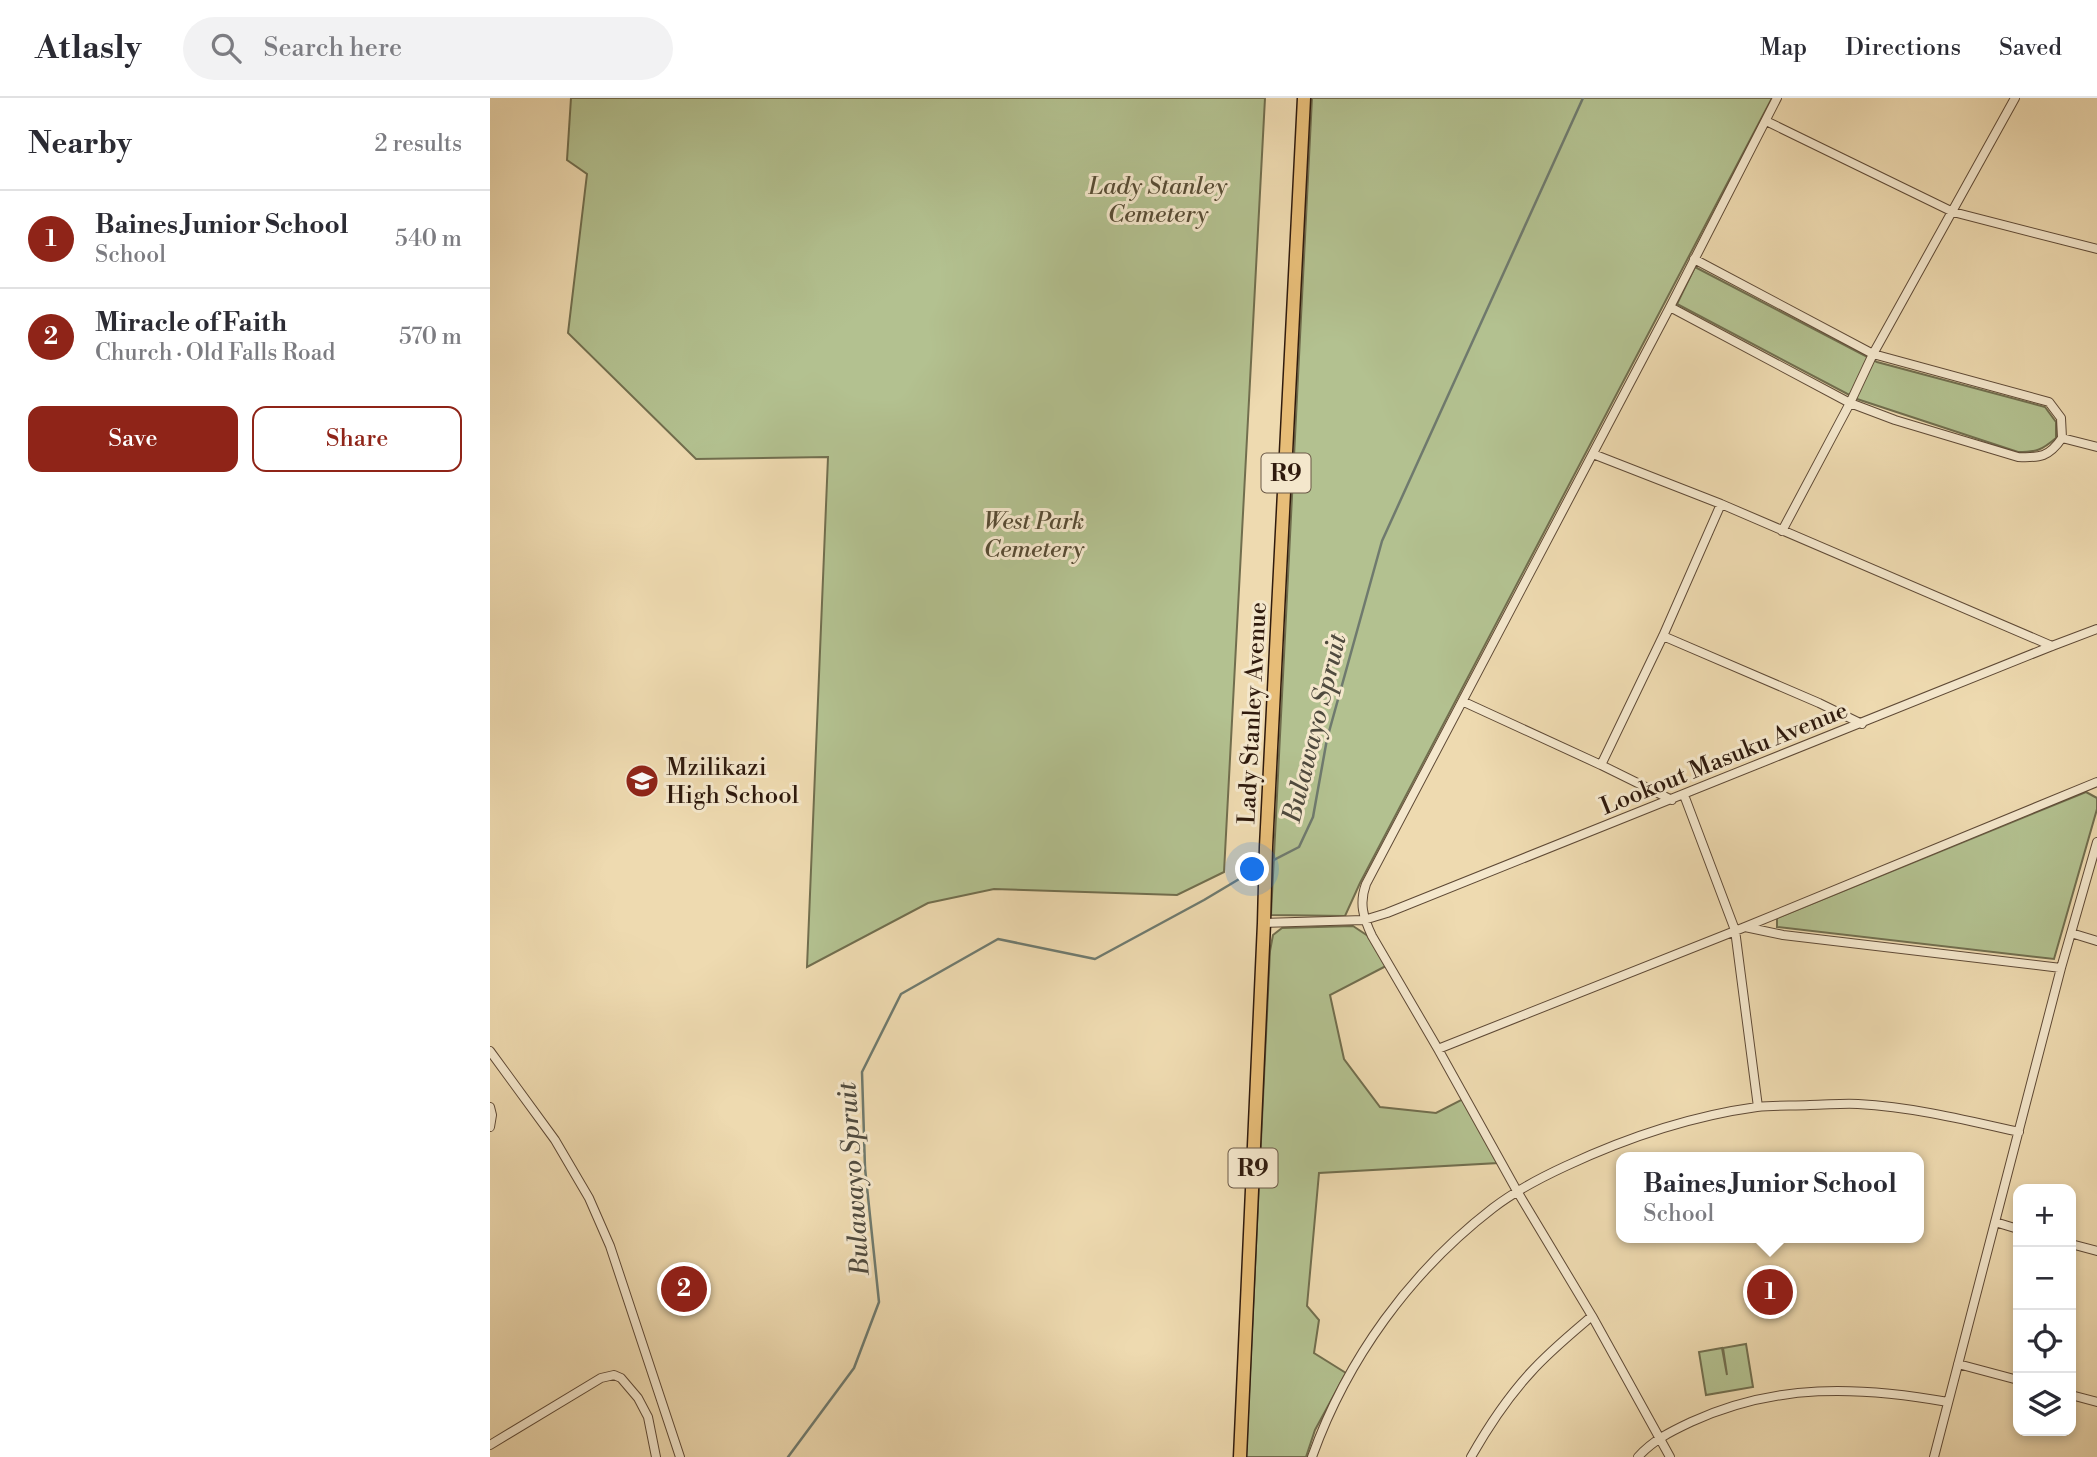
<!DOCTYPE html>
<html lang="en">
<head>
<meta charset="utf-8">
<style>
	body { margin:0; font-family:"Libre Bodoni",serif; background:#f2f2f3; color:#2b2b33 }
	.controls { position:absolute; right:21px; bottom:21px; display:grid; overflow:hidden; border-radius:14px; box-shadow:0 4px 10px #0003 }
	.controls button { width:63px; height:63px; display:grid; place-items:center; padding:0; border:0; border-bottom:2px solid #e1e1e2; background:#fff; color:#2b2b33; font:35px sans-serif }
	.you { position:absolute; left:763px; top:772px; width:24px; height:24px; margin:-18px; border:5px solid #fff; border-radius:50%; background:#1a73e8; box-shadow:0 0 0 10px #1a73e833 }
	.badge { display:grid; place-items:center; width:46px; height:46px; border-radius:50%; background:#8f2418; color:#fff; font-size:23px; font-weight:700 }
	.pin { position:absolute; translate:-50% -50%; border:4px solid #fff; box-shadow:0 2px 7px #0006 }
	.popup { position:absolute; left:1126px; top:1054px; width:308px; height:91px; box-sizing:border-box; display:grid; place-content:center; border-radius:14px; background:#fff; filter:drop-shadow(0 2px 5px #0005); font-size:23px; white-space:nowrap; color:#7c7c81 }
	.popup b { font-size:26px; color:#2b2b33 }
	.popup::after { content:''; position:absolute; left:50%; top:100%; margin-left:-14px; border:14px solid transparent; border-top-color:#fff }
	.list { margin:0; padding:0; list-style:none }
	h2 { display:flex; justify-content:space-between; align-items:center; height:91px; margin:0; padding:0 28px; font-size:30px }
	h2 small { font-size:23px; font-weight:400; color:#7c7c81 }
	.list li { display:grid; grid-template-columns:46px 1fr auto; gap:21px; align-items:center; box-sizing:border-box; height:98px; padding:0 28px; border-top:2px solid #e1e1e2 }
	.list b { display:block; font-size:26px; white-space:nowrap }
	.list p { margin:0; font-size:23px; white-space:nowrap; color:#7c7c81 }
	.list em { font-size:23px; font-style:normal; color:#7c7c81 }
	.actions { display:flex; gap:14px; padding:21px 28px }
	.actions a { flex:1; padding:16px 0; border:2px solid #8f2418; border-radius:14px; text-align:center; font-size:24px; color:#8f2418 }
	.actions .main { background:#8f2418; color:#fff }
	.icon { flex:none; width:38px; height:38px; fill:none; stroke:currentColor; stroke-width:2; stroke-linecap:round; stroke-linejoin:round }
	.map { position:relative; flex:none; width:1607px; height:1359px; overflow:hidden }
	header { display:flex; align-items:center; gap:42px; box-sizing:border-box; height:98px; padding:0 35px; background:#fff; border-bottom:2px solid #e1e1e2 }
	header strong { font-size:33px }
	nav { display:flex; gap:38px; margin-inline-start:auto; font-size:24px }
	.search { width:490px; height:63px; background:#f2f2f3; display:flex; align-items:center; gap:18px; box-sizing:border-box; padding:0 24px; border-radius:38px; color:#7c7c81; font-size:26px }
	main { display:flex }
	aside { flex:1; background:#fff }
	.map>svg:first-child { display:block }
	.green { fill:#b3c190; stroke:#716e4e; stroke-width:2 }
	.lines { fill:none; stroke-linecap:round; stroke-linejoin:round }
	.stream { stroke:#6f7a6e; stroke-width:2.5 }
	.minor-casing { stroke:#5f4a36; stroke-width:10 }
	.highway-casing { stroke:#2f1a0d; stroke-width:15 }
	.minor { stroke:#f4e7cc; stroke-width:8 }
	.highway { stroke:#e7bd78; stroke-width:12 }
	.labels { text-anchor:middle; stroke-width:6; stroke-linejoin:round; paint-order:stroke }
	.shield { fill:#f4e7cc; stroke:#6a5846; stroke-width:2 }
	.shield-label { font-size:23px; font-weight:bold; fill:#2f1a0d }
	.park-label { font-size:24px; font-style:italic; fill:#574c34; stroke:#f4e7cc }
	.street-label { font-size:24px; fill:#2f1a0d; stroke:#f4e7cc }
	.poi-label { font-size:24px; fill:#2f1a0d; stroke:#f4e7cc; text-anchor:start }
	.water-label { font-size:26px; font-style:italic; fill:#4f4a3e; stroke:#f4e7cc }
</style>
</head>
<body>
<header>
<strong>Atlasly</strong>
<div class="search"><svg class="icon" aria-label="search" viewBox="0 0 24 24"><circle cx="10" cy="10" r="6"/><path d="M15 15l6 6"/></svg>Search here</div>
<nav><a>Map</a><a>Directions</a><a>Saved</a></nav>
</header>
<main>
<aside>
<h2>Nearby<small>2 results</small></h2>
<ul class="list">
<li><span class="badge">1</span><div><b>Baines Junior School</b><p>School</p></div><em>540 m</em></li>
<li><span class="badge">2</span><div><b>Miracle of Faith</b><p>Church · Old Falls Road</p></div><em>570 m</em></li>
</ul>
<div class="actions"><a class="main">Save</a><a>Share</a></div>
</aside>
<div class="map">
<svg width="1607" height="1359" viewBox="0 0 1607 1359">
	<rect width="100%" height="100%" fill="#eedab0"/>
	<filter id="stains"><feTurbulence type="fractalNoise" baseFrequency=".00286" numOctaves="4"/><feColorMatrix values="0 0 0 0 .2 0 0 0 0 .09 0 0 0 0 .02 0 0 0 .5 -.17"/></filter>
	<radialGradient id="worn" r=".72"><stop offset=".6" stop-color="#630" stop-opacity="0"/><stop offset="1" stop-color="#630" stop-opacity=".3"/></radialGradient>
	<path class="green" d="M 81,0 L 775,0 L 734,774 L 687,797 L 504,791 L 438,805 L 317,869 L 338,359 L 206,361 L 78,235 L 97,76 L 77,62 Z
		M 822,0 L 1282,0 L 870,785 L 855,818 L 781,817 Z
		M 1205,169 L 1387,264 L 1555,309 L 1566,324 L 1566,340 C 1552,352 1547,354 1528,354 L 1367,301 L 1187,206 Z
		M 1596,694 L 1607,700 L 1607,711 L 1564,861 L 1287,829 L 1287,820 Z
		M 863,828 L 878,838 L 896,868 L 840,897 L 854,961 L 890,1009 L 946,1015 L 973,1001 L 1008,1065 L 829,1075 L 817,1208 L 829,1222 L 824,1255 L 856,1275 L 825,1332 L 816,1359 L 756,1359 L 780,853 L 783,837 L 792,830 Z
		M 1256,1246 L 1263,1289 L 1216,1297 L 1209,1254 L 1232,1250 L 1237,1277 L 1233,1250 Z"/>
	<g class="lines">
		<path class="stream" d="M 780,764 L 809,749 L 823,719 L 837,641 L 892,443 L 1093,0
			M 298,1359 L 364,1270 L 389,1204 L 375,1070 L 372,974 L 411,896 L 508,841 L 605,861 L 714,802 L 771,768"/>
		<defs>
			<path id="minor" d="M 1276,23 L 1463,114 L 1607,151
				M 1180,209 L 1360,305 L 1405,322 L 1528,359 C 1550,360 1559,359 1572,340 L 1571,320 L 1559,304 L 1383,256 L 1204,161
				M 1572,340 L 1607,349
				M 1103,356 L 1231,406 L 1562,548
				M 1292,433 L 1360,305 L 1383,256 L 1525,0
				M 1173,538 L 1329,605 L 1372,626
				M 974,604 L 1111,667 L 1182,702
				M 1111,667 L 1173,538 L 1231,406
				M 1194,697 L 1245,832 L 1268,1009
				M 774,825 L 874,822 L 897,815 L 1562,548 L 1607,531
				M 1255,829 L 1293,837 L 1571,870
				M 1581,835 L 1607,843
				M 948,951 L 1255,829 L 1607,684
				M 0,953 L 65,1042 L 99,1100 L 120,1148 L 190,1359
				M 0,1009 L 2,1017 L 0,1029
				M 1505,1124 L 1528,1131
				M 1581,1146 L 1607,1153
				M 1468,1266 L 1528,1282
				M 1581,1297 L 1607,1304
				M 0,1347 L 111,1280 L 124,1277 L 131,1280 L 148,1300 L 158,1319 L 166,1359
				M 822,1359 C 857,1261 920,1174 1003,1110 C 1025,1093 1050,1080 1076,1068 C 1136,1040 1201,1018 1267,1009 C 1285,1007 1303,1008 1320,1007 C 1336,1007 1352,1005 1368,1006 C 1423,1009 1476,1022 1529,1034
				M 981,1359 C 998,1329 1018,1299 1041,1274 C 1060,1253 1081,1236 1102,1218
				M 1148,1359 C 1163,1342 1182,1333 1201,1324 C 1286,1285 1369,1288 1458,1304
				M 1180,1359 L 1102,1218 L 1027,1093 L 948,951 L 882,838 C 873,819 869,805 876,786 L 1180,209 L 1287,0
				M 1444,1359 L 1571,870 L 1607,744"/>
			<path id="highway" d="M 750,1359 L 774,825 L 776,749 L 814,0"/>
		</defs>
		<use href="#minor" class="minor-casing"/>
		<use href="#highway" class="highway-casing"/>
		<use href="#minor" class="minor"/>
		<use href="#highway" class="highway"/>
	</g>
	<defs>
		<symbol id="school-disc" viewBox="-11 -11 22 22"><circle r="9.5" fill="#8f2418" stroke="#f4e7cc"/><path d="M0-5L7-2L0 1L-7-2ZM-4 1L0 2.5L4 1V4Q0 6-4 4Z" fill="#fff"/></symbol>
	</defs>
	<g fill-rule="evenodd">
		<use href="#school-disc" x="133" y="664" width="38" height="38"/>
	</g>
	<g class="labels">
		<g class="shield">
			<rect x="771.5" y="355.5" width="49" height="39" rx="5"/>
			<rect x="738.5" y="1050.5" width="49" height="39" rx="5"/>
		</g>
		<g class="shield-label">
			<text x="796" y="383">R9</text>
			<text x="763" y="1078">R9</text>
		</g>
		<g class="park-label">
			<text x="668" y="96">Lady Stanley<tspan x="668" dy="28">Cemetery</tspan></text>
			<text x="544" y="431">West Park<tspan x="544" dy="28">Cemetery</tspan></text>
		</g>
		<g class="street-label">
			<text transform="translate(762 615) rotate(-87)" y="8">Lady Stanley Avenue</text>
			<text transform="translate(1234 660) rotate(-22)" y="8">Lookout Masuku Avenue</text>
		</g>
		<g class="poi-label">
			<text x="176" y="677">Mzilikazi<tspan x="176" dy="28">High School</tspan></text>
		</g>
		<g class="water-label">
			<text transform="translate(824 630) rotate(-76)" y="9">Bulawayo Spruit</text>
			<text transform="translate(363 1081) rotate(-94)" y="9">Bulawayo Spruit</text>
		</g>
	</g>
	<rect width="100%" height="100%" filter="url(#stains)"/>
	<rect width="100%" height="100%" fill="url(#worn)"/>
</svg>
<div class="controls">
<button>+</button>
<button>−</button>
<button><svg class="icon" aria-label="locate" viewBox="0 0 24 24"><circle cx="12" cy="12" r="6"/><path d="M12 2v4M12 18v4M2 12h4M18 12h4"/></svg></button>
<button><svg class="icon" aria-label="layers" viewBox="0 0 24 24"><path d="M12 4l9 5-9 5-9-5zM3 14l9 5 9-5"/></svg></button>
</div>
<div class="you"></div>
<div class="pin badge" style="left:1280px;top:1194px">1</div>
<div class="popup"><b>Baines Junior School</b>School</div>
<div class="pin badge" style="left:194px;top:1191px">2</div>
</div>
</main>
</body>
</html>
